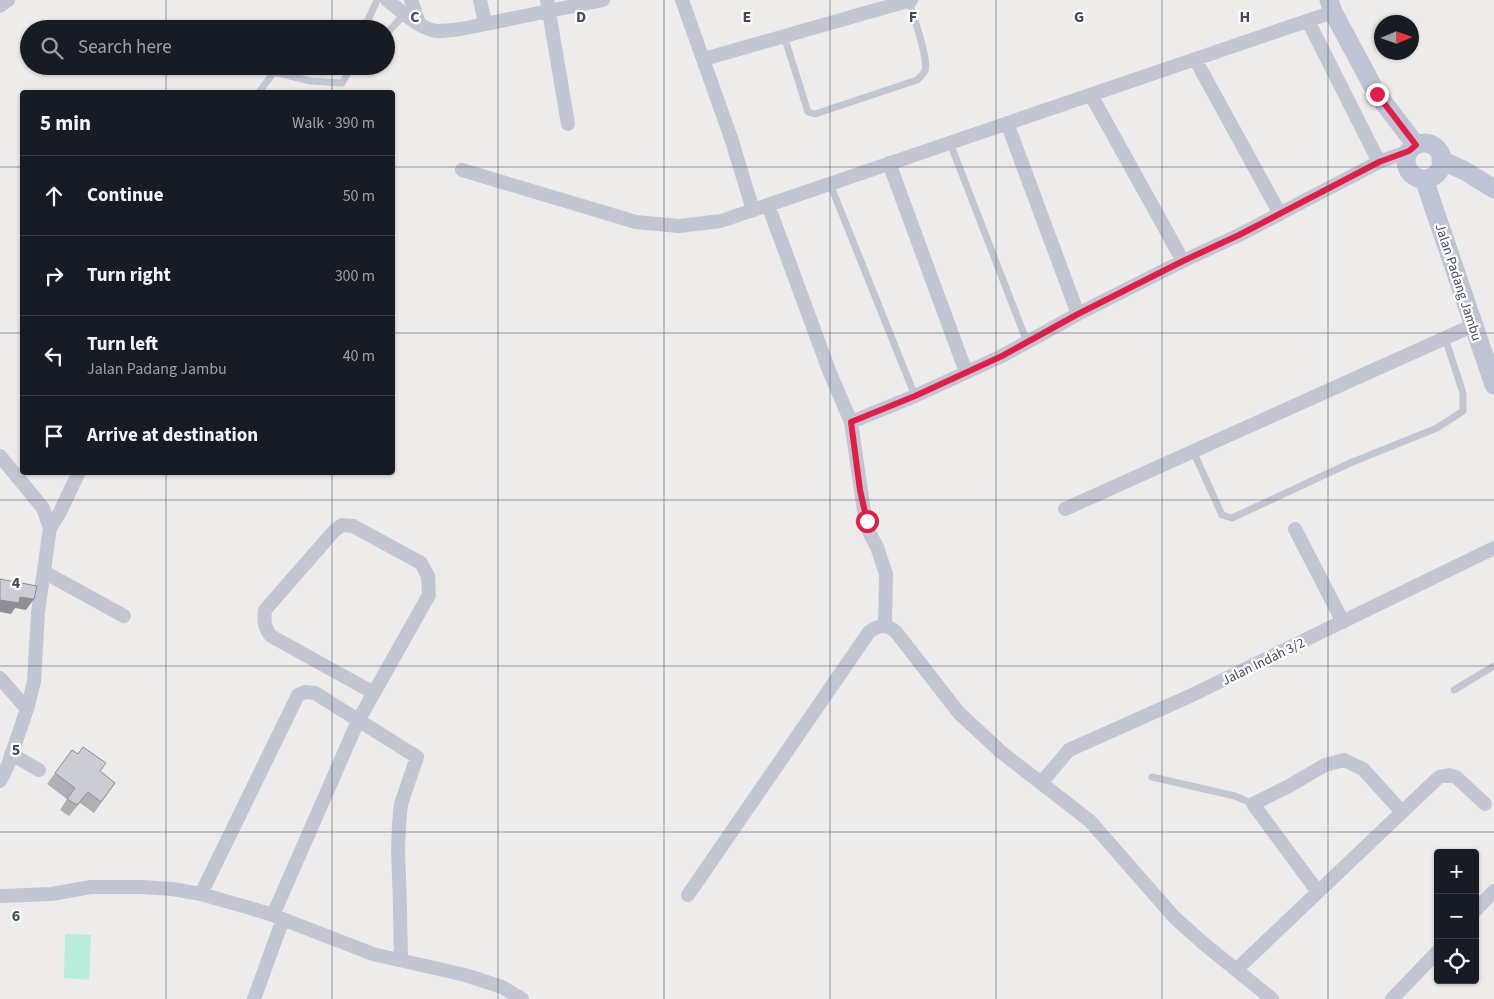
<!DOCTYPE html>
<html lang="en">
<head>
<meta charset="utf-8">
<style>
	body { margin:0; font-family:"Source Sans 3",sans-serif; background:#20242c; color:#f1f3f6 }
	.controls { position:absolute; right:15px; bottom:15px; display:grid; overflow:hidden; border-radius:5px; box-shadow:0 1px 4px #0004 }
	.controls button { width:45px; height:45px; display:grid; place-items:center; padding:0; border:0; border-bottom:1px solid #363941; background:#171b24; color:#f1f3f6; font:25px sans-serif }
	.compass { position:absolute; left:1374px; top:15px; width:45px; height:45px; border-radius:50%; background:#171b24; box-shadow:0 1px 4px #0004; rotate:88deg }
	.stop { position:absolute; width:15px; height:15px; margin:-11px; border:4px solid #e11d48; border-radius:50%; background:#fff }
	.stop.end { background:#e11d48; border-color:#fff; box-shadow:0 1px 5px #0008 }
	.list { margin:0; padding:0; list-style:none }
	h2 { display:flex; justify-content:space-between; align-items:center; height:65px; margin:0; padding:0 20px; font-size:21px }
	h2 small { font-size:16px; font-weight:400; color:#9ea1a6 }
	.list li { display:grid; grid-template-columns:32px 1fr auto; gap:15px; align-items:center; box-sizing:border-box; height:80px; padding:0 20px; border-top:1px solid #363941 }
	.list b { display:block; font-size:19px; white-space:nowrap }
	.list p { margin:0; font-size:16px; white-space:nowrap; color:#9ea1a6 }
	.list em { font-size:16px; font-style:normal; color:#9ea1a6 }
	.icon { flex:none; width:28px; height:28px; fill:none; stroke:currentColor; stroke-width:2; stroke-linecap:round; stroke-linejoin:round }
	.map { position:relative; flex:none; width:1494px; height:999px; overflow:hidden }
	.search { position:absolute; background:#171b24; box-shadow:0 1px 4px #0004; left:20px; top:20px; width:375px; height:55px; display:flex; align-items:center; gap:12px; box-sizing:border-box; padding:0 18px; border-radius:28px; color:#9ea1a6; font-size:19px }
	.panel { position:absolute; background:#171b24; box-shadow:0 1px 4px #0004; left:20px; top:90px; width:375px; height:385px; border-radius:5px }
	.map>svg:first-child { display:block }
	.green { fill:#b9eddb }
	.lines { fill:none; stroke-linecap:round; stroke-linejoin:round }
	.lane { stroke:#c2c6d3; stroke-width:7 }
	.street { stroke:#c2c6d3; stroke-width:14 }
	.secondary { stroke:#bec3d5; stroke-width:19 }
	.wall { fill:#afafb6 }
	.shaded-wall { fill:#8e8f94 }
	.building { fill:#cbccd4; stroke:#8e8f94 }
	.route { stroke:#e11d48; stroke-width:6 }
	.grid { fill:none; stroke:#444a59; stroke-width:1; stroke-opacity:0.55 }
	.labels { text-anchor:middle; stroke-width:4.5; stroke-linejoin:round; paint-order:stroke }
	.street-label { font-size:14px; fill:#444a59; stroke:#fff }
	.grid-label { font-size:16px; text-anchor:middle; font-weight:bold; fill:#444a59; stroke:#fff; stroke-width:4.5; stroke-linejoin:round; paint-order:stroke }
</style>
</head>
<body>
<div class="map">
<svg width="1494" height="999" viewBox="0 0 1494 999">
	<rect width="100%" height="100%" fill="#eeeceb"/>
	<path class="green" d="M 65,934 L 91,935 L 89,980 L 64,978 Z"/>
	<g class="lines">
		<path class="lane" d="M 364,29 L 377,0
			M 386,34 L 405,14
			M 784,36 L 808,112 L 815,114 L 917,80 C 920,77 923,75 925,71 C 929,58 913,16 909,1
			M 259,92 L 274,72 L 310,81 L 342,83 L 352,66
			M 950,143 L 1027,342
			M 830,184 L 915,396
			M 1193,451 L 1222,515 L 1232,518 L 1350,463 L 1437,428 L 1463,411 L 1463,393 L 1445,338
			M 1454,690 L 1494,666
			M 1152,777 L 1235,796 L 1253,804"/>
		<path class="street" d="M 387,0 C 401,11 419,29 437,31 C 445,31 453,30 461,29 L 603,0
			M 411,0 L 419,23
			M 480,0 L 485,23
			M 547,0 L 568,124
			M 682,0 L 731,138 L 753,210
			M 0,6 L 8,0
			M 1308,21 L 1379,162
			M 704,59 L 911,0
			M 1195,59 L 1280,214
			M 1091,95 L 1183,261
			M 1007,123 L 1078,314
			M 889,163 L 966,372
			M 462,170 L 636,222 L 679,226 L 721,221 L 1333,12
			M 768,205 L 830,373 L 851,422 L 864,511 L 869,532 L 877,547 L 886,574 L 885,626
			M 851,422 L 915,396 L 1002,356 L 1078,314 L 1183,261 L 1239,235 L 1379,162 L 1409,151
			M 0,456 L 43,508 L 50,528 L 38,612 L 34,682 L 27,709 L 8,765 L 0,781
			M 1065,509 L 1474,325
			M 50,528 L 59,514 L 79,472
			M 1295,529 L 1343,622
			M 44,572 L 124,616
			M 0,678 L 27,709
			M 11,754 L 39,770
			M 1041,783 L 1069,750 L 1190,696 L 1494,548
			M 1318,892 L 1253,804 L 1289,786 L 1325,765 L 1344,760 L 1363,769 L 1402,812
			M 201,894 L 298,695 L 305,692 L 315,693 L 417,757 L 401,804 L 399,824 L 398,849 L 400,906 L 401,960
			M 688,895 L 869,632 C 878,625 887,624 896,632 L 959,713 L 1001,752 L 1090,821 L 1174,917 L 1203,943 L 1272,999
			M 0,896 L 51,894 L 91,887 L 142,887 L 172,889 L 201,894 L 267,913 L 373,954 L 465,975 L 502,987 L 522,999
			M 1475,911 L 1494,891
			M 273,915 L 358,721 L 429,595 L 428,576 L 421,563 L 353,526 L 342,525 L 334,531 L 265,610 C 264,622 264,627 271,636 L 374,693
			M 1236,970 L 1439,777 L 1449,775 L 1456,777 L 1485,804
			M 254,999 L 283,919
			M 1392,999 L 1438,951"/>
		<path class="secondary" d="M 1329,0 L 1333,12 L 1377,94 L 1416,145
			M1406 161a18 18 0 1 1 36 0a18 18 0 1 1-36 0Z
			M 1441,160 L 1465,171 L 1494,189
			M 1424,179 L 1494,385"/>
	</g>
	<path class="wall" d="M 72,750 L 115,783 L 94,813 L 80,803 L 69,816 L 60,810 L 67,799 L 47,784 Z"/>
	<path class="shaded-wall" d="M 20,597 L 34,599 L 26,610 L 15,608 L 11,614 L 0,612 L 0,600 Z"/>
	<path class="building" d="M 0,579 L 37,586 L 34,599 L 20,597 L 19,603 L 0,600 Z
		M 83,747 L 106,763 L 100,771 L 115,783 L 101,802 L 88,792 L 77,805 L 67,799 L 75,788 L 55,773 L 72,750 L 78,754 Z"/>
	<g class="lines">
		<path class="route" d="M 867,521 L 860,490 L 851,422 L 915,396 L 1002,356 L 1078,314 L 1183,261 L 1239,235 L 1379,162 L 1409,151 L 1416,145 L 1377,94"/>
	</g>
	<path class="grid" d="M 166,0 L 166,29M 332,0 L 332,29M 498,0 L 498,999M 664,0 L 664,999M 830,0 L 830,999M 996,0 L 996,999M 1162,0 L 1162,999M 1328,0 L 1328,999M 166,66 L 166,92M 332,66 L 332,92M 0,167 L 22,167M 392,167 L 1494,167M 0,333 L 22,333M 392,333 L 1494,333M 166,472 L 166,999M 332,472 L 332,999M 0,500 L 1494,500M 0,666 L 1494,666M 0,832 L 1494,832"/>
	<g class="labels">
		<g class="street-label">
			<text transform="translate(1459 282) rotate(72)" y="5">Jalan Padang Jambu</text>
			<text transform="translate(1263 661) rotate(-26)" y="5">Jalan Indah 3/2</text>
		</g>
	</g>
	<g class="grid-label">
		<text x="415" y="22">C</text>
		<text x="581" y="22">D</text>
		<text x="747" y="22">E</text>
		<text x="913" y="22">F</text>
		<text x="1079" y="22">G</text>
		<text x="1245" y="22">H</text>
		<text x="16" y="588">4</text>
		<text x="16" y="755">5</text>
		<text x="16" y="921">6</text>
	</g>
</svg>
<div class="controls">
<button>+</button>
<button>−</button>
<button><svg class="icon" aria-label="locate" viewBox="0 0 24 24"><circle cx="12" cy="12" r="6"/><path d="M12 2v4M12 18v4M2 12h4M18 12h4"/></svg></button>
</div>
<svg class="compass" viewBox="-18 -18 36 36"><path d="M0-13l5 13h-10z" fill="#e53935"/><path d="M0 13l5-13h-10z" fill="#9ea1a6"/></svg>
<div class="stop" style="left:867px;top:521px"></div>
<div class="stop end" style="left:1377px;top:94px"></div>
<div class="search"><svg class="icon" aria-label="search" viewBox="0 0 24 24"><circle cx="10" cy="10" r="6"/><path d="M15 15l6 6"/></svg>Search here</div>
<section class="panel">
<h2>5 min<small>Walk · 390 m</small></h2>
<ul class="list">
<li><svg class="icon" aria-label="ahead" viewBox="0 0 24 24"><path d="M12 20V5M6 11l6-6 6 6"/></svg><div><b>Continue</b></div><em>50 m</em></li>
<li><svg class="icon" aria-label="right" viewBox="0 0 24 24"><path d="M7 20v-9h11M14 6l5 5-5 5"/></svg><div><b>Turn right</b></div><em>300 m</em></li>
<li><svg class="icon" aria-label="left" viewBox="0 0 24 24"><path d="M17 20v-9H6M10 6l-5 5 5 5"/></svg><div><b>Turn left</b><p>Jalan Padang Jambu</p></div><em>40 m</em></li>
<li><svg class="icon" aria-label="arrive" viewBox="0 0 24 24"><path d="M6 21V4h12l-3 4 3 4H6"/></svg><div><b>Arrive at destination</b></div></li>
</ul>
</section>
</div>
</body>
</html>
